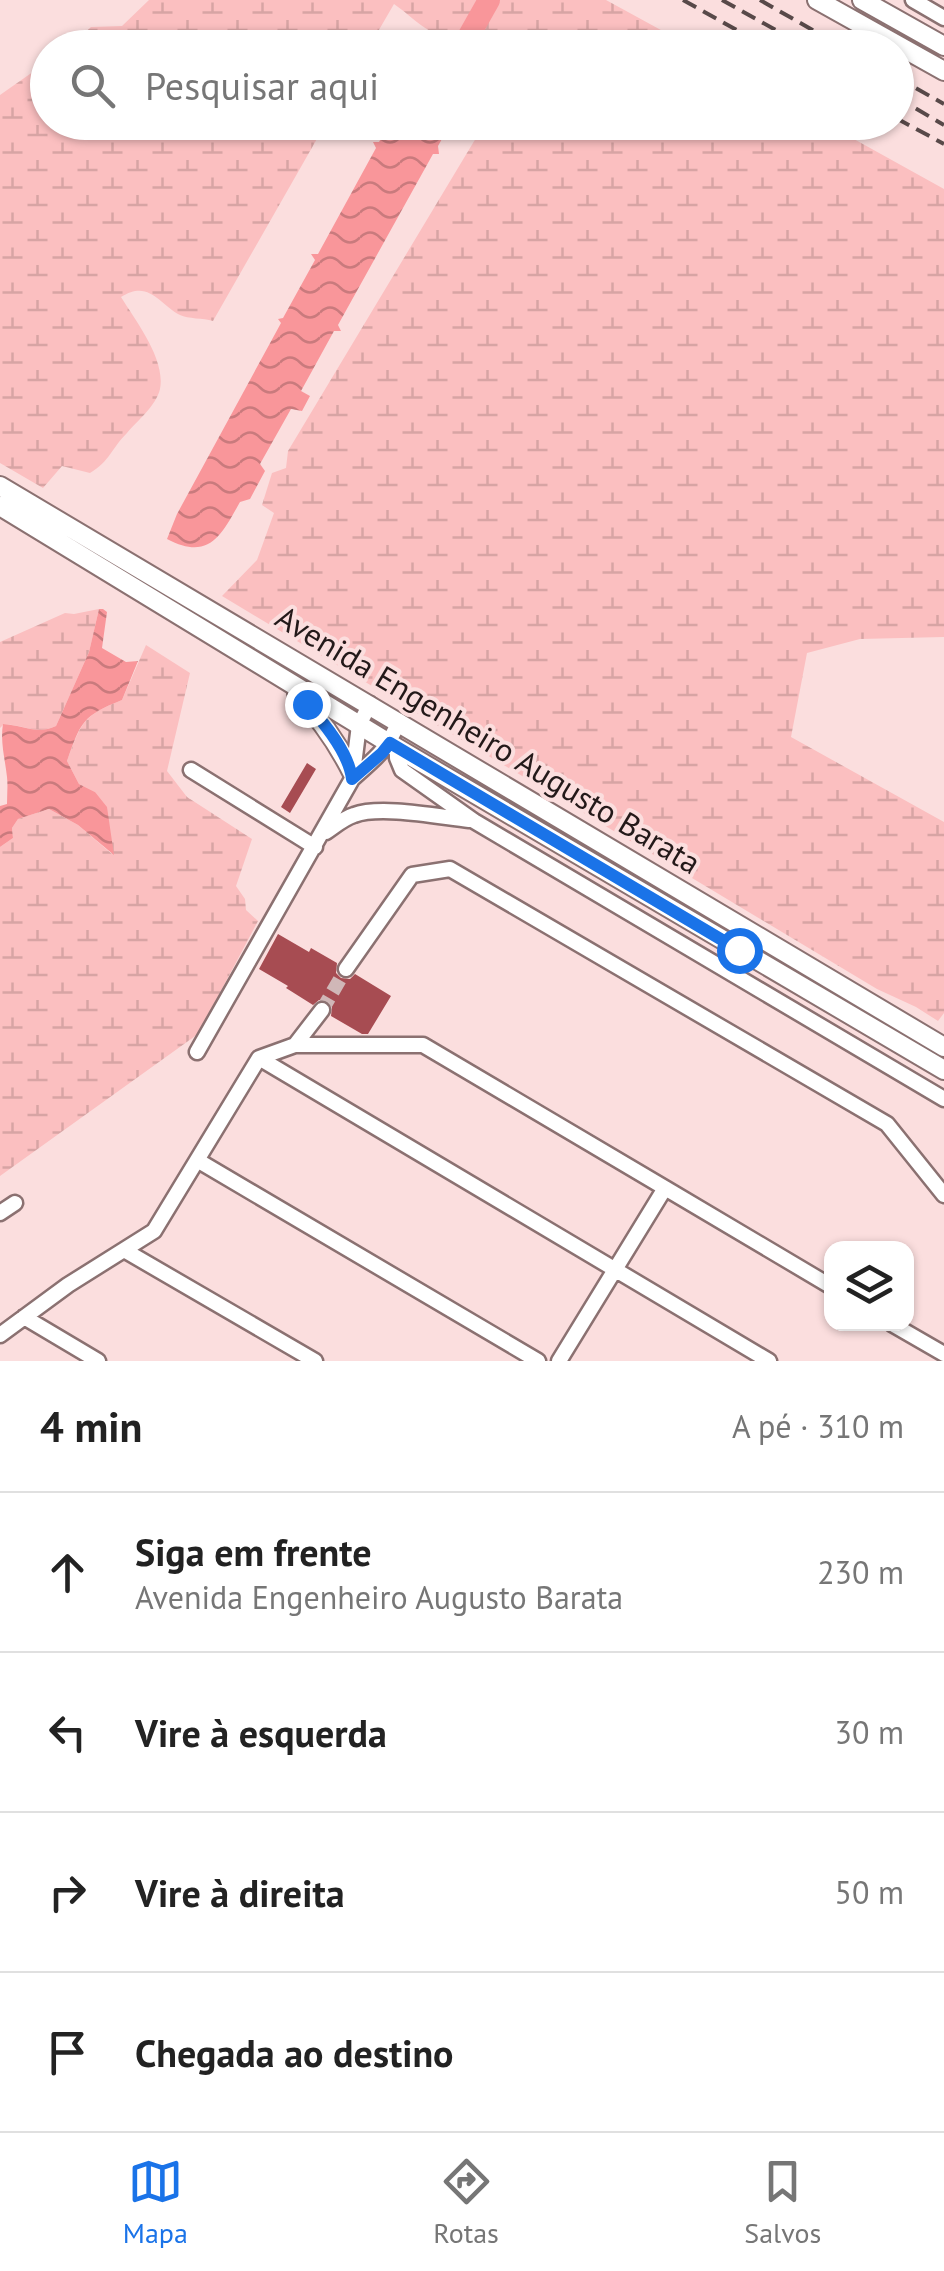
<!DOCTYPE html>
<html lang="pt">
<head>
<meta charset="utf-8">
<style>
	body { margin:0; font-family:"PT Sans",sans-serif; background:#f6f6f6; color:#222 }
	.controls { position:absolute; right:30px; bottom:30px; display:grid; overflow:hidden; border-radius:20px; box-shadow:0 2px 8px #0004 }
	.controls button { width:90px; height:90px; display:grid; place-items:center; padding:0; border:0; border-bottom:2px solid #e0e0e0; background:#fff; color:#222; font:50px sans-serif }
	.stop { position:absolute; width:30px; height:30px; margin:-22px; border:8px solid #1a73e8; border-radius:50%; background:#fff }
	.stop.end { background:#1a73e8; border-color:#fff; box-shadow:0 2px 10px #0008 }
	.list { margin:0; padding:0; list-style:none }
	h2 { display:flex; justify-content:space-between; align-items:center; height:130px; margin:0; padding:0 40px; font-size:42px }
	h2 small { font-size:32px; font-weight:400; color:#767676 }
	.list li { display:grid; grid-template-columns:65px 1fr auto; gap:30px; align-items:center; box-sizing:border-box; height:160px; padding:0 40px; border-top:2px solid #e0e0e0 }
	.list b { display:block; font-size:38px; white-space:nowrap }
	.list p { margin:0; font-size:32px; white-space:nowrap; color:#767676 }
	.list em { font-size:32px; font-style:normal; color:#767676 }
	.icon { flex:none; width:55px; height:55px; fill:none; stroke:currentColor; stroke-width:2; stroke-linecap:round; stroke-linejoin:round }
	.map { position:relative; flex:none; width:944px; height:1361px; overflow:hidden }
	.search { position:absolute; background:#fff; box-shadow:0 2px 8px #0004; left:30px; right:30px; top:30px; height:110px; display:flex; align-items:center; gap:25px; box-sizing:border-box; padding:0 35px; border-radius:55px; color:#767676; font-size:38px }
	.sheet { height:770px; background:#fff }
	nav { display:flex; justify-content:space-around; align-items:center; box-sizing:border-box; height:140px; border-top:2px solid #e0e0e0; background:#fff; font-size:28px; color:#767676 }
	nav a { display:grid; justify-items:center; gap:5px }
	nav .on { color:#1a73e8 }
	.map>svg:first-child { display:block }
	.wetland { fill:url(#wetland-marsh) }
	.water { fill:url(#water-waves) }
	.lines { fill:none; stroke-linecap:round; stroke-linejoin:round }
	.river { stroke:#f9969a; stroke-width:22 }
	.building { fill:#a74c52 }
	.minor-tunnel { stroke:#d0b7b7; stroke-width:14; stroke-dasharray:14 7; stroke-linecap:butt }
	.minor-casing { stroke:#8b7171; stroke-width:19 }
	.major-casing { stroke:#8b7171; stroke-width:22 }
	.minor { stroke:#fff; stroke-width:14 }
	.major { stroke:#fff; stroke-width:18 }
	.rail { stroke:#584949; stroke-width:4; stroke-dasharray:15 8; stroke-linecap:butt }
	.route { stroke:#1a73e8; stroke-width:12 }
	.labels { text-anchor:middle; stroke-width:8; stroke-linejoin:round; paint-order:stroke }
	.street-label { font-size:32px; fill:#231919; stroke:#fbdede }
</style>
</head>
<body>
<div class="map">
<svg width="944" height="1361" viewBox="0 0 944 1361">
	<defs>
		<pattern id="wetland-marsh" width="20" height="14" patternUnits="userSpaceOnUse" patternTransform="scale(2.5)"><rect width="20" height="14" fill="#fbbfc0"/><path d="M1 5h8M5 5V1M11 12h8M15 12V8" fill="none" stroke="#d7a4a4"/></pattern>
		<pattern id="water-waves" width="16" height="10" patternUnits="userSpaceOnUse" patternTransform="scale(2.5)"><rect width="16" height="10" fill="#f9969a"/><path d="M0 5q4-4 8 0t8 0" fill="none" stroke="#c97a7d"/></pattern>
	</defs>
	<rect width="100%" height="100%" fill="#fbdede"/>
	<path class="wetland" d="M 149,0 L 606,0 L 692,47 L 473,47 C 460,29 452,41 436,34 C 423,29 406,12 394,4 L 369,47 L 68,48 L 91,27 L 122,26 Z
		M 47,62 L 48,122 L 326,123 L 213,321 C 203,318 188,319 180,315 C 159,304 149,279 121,297 C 135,320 166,359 160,389 C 156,406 138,420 127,433 C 111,449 110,461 90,473 L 62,466 L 43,488 L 0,463 L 0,95 Z
		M 485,123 L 825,123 L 944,189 L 944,637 L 860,639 L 807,653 L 791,737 L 944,822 L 944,1013 L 938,1021 L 916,1007 L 877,989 L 222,596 L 257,560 L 274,513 L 262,505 L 272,473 L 286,468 L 288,451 Z
		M 99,609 L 89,652 L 56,726 C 37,735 23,725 4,724 L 0,728 L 0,642 L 65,613 L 74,614 Z
		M 146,645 L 190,673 L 167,771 L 187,797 L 252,839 L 236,886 L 245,899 L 246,910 L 258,921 L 198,1034 L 0,1176 L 0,847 L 13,838 L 12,828 L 18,819 L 49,809 L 78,825 L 112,854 L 95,792 L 79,784 L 67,761 C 82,722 82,716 122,700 Z"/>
	<path class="water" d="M 390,122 L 451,123 L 438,146 L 439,154 L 433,154 L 338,325 L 341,331 L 334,331 L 301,391 L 310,396 L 302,411 L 291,409 L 260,464 L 265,471 L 250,499 L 240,502 C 221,536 209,561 167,539 L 177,514 L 281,323 L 278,319 L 283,318 L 315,260 L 311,254 L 318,254 L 376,148 L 373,142 L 379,142 Z
		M 99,609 L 103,609 L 107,612 L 102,648 L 126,662 L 138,661 L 122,700 C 82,716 81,722 67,761 L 79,784 L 95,792 L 107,807 L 114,855 L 78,825 L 49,809 L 18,819 L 12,828 L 13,838 L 0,847 L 0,806 L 7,804 C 7,795 8,786 7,777 C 5,759 0,741 3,724 C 22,725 37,735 56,726 L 89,652 Z"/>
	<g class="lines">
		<path class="river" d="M 462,48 L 489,0"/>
	</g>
	<path class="building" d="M 307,763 L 316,769 L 290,813 L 281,807 Z
		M 278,934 L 309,952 L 311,948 L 337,963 L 336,973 L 341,978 L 350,979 L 355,974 L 391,996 L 368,1034 L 362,1034 L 331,1016 L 332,1007 L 328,1001 L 319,1000 L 313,1005 L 286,988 L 288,986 L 259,969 Z"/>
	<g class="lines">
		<path class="minor-tunnel" d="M 322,1010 L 346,969"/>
		<defs>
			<path id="minor" d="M 913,0 L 944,18
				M 397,748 L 397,758 L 402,770 L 474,821 L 944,1099
				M 191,770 L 315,847
				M 353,773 L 359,725 L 370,704
				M 326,832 C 335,826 344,818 354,815 C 381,805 440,817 469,820
				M 346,969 L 412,875 L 450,869 L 887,1124 L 944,1195
				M 322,1010 L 295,1045 L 259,1058 L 769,1361
				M 295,1045 L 423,1045 L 665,1188
				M 197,1052 L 352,779 C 376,757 386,752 399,721
				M 197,1160 L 538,1361
				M 0,1213 L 15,1203
				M 124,1250 L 315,1361
				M 24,1317 L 98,1361
				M 892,1324 L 944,1354
				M 0,1335 L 68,1285 L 154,1231 L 259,1058
				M 559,1361 L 665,1188 L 832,1287"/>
			<path id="major" d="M 817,0 L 944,71
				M 862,0 L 944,46
				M 0,486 L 944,1047
				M 0,506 L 397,748 L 944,1070
				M 297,694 C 320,718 338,744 353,774"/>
		</defs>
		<use href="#minor" class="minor-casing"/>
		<use href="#major" class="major-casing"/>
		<use href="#minor" class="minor"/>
		<use href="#major" class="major"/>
		<path class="rail" d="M 683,0 L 769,48
			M 722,0 L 808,48
			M 760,0 L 844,48
			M 896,77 L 944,104
			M 896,97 L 944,125
			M 896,118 L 944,144"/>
	</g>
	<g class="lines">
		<path class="route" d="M 307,704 C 325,724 349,753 352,779 L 382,753 L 390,743 L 739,950"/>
	</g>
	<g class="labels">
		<g class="street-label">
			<text transform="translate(488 740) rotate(31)" y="11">Avenida Engenheiro Augusto Barata</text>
		</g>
	</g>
</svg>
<div class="controls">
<button><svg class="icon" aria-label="layers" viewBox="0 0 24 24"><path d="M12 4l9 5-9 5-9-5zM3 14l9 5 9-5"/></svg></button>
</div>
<div class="stop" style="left:739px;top:950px"></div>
<div class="stop end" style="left:307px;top:704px"></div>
<div class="search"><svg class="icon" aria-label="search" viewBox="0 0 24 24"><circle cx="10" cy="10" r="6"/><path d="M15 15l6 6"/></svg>Pesquisar aqui</div>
</div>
<section class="sheet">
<h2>4 min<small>A pé · 310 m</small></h2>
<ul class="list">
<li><svg class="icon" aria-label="ahead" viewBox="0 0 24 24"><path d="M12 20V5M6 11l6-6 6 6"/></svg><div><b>Siga em frente</b><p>Avenida Engenheiro Augusto Barata</p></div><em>230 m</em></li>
<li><svg class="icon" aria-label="left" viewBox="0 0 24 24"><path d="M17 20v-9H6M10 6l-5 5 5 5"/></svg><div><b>Vire à esquerda</b></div><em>30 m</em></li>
<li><svg class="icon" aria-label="right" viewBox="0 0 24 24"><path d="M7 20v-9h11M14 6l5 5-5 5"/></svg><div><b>Vire à direita</b></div><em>50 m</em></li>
<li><svg class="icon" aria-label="arrive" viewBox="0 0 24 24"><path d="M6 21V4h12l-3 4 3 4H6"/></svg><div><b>Chegada ao destino</b></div></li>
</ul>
</section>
<nav>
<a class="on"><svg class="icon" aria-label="map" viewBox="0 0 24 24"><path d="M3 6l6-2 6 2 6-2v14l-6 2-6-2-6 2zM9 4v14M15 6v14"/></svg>Mapa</a>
<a><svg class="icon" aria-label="directions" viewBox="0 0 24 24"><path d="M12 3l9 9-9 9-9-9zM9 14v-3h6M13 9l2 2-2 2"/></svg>Rotas</a>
<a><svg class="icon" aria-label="saved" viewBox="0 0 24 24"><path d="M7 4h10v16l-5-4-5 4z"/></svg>Salvos</a>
</nav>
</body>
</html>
